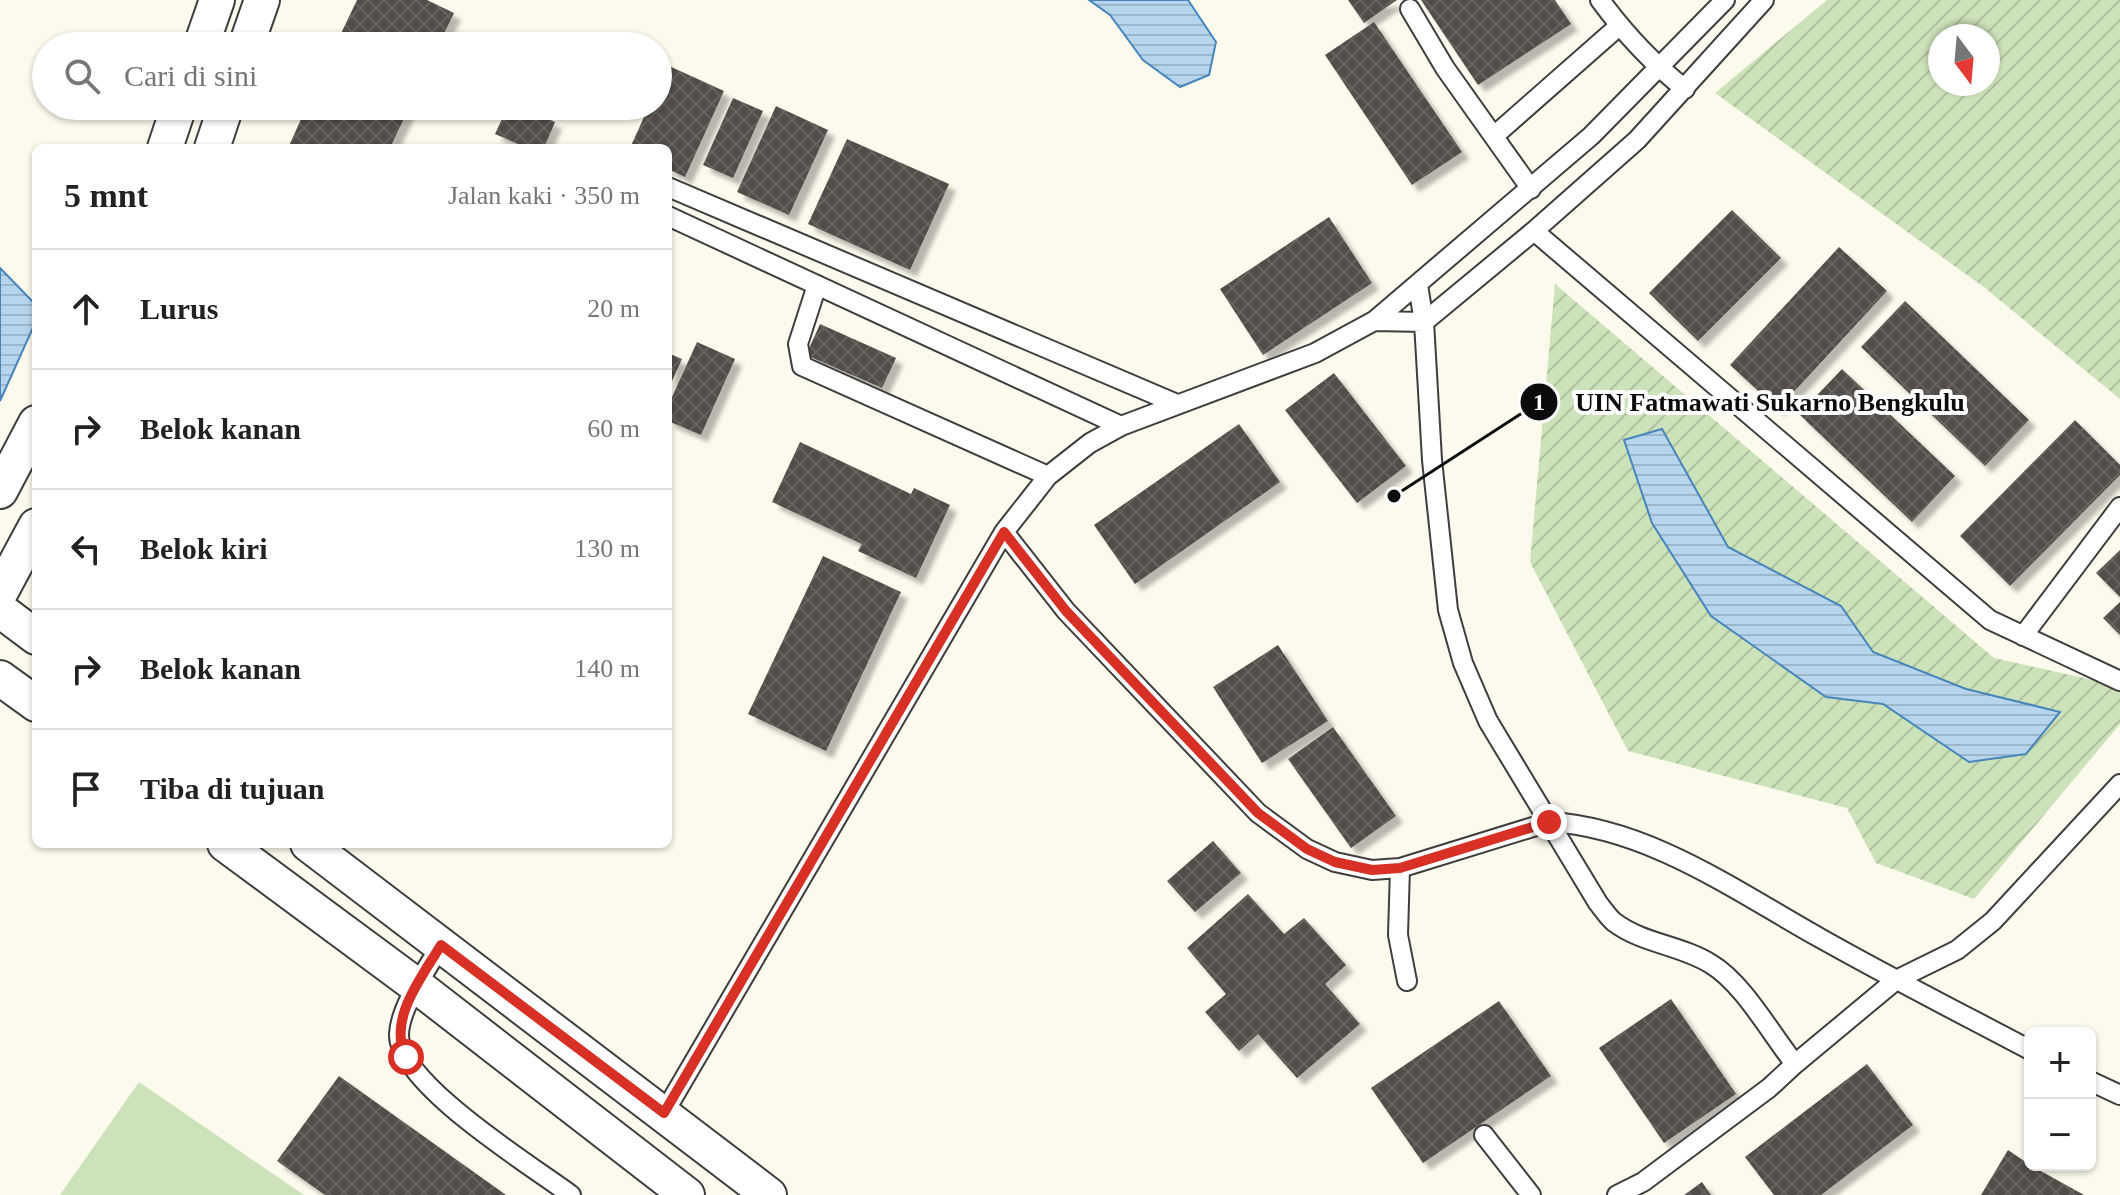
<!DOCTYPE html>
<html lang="id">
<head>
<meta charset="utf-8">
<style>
	body { margin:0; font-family:"Times New Roman",serif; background:#f6f6f6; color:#222 }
	.controls { position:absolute; right:24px; bottom:24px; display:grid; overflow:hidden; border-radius:12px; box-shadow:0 2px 6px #0004 }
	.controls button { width:72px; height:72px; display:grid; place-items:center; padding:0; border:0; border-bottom:2px solid #e0e0e0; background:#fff; color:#222; font:40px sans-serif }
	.compass { position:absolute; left:1928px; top:24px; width:72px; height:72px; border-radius:50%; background:#fff; box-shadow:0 2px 6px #0004; rotate:164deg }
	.stop { position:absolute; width:24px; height:24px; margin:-18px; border:6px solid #d93025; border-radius:50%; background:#fff }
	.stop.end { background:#d93025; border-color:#fff; box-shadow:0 2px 8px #0008 }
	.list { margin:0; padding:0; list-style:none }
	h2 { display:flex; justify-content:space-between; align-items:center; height:104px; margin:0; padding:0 32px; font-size:34px }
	h2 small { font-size:26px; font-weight:400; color:#767676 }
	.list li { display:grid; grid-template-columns:52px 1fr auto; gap:24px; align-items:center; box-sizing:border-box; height:120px; padding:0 32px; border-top:2px solid #e0e0e0 }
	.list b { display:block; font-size:30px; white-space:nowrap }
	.list em { font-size:26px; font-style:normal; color:#767676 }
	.icon { flex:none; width:44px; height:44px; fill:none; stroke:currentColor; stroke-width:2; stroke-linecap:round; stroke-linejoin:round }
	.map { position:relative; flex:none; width:2120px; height:1195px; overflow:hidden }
	.search { position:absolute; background:#fff; box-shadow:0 2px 6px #0004; left:32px; top:32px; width:640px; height:88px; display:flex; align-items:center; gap:20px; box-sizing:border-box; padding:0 28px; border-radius:44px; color:#767676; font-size:30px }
	.panel { position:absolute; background:#fff; box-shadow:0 2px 6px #0004; left:32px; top:144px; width:640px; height:704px; border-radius:12px }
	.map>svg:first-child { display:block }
	.grass { fill:#cce2ba }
	.garden { fill:url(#garden-furrows); fill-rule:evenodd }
	.water { fill:url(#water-rules); stroke:#4886ba; stroke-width:2 }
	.building { fill:url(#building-cross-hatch); filter:url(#shadow) }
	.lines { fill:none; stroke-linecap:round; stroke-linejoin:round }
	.lane-casing { stroke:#3e3e3e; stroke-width:22 }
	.street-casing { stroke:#3e3e3e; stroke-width:38 }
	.lane { stroke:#fff; stroke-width:18 }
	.street { stroke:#fff; stroke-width:34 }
	.route { stroke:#d93025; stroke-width:10 }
	.leader { fill:none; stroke:#0b0b0b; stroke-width:3 }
	.callout-dot { fill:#0b0b0b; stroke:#fff; stroke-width:3 }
	.mark-label { font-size:24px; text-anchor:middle; font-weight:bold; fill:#fff }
	.callout-label { font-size:26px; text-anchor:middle; font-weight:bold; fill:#0b0b0b; stroke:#fff; stroke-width:8; stroke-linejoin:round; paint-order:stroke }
</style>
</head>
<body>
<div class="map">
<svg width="2120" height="1195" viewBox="0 0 2120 1195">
	<defs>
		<pattern id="garden-furrows" width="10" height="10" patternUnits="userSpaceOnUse" patternTransform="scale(2)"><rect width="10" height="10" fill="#cce2ba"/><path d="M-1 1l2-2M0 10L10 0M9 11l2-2" fill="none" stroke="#aec19f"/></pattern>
		<pattern id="water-rules" width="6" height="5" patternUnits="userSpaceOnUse" patternTransform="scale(2)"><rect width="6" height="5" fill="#b7d6ed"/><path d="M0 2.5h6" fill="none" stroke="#9cb6ca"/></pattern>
		<pattern id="building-cross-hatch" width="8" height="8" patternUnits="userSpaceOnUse" patternTransform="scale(2)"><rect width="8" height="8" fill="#524d49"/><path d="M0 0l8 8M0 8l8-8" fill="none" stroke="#66625f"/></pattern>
		<filter id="shadow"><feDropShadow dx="7" dy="7" stdDeviation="2" flood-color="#0004"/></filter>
	</defs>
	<rect width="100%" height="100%" fill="#fcfaec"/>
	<path class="grass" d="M 139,1082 L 304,1195 L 60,1195 Z"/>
	<path class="garden" d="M 1827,0 L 2120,0 L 2120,399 L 1985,288 L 1715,93 ZM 1940,36 L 1988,36 L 1988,84 L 1940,84 Z
		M 1555,284 L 1994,658 L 2120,686 L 2120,724 L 1974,899 L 1876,863 L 1847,808 L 1628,751 L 1530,562 Z"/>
	<path class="water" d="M 1089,0 L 1188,0 L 1216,42 L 1209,75 L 1180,87 L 1143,60 L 1110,15 Z
		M 0,268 L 36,305 L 36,321 L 0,401 Z
		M 1662,429 L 1728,547 L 1841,606 L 1873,652 L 1966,689 L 2060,712 L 2026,754 L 1969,762 L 1883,704 L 1826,697 L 1711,616 L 1652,523 L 1624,440 Z"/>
	<path class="building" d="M 357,0 L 427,0 L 454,13 L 438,46 L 335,46 Z
		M 1348,0 L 1397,0 L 1364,23 Z
		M 1421,0 L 1555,0 L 1571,24 L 1478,85 Z
		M 1374,22 L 1462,152 L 1412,185 L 1325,55 Z
		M 667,65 L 724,91 L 685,177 L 668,169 L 668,148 L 630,148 L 649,106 L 658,106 L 658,85 Z
		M 733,98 L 763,111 L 733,178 L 703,165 Z
		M 307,106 L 410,106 L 390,148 L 288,148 Z
		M 508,106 L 518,106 L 555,122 L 544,148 L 527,148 L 495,134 Z
		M 776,106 L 828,130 L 789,215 L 737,192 Z
		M 847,139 L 949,184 L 910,270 L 808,224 Z
		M 1732,210 L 1781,258 L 1698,341 L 1649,293 Z
		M 1329,217 L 1372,283 L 1263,355 L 1220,289 Z
		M 1839,247 L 1887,291 L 1778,409 L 1730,365 Z
		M 1905,301 L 2029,420 L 1985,466 L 1861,347 Z
		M 820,324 L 896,358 L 882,388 L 806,355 Z
		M 697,342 L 735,359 L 701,435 L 668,421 L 668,406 Z
		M 668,353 L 682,359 L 668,390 Z
		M 1842,369 L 1955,476 L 1912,522 L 1799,414 Z
		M 1334,373 L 1406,466 L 1357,503 L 1285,410 Z
		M 2075,420 L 2120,465 L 2120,475 L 2010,586 L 1960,536 Z
		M 1239,424 L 1280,482 L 1135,584 L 1094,525 Z
		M 800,442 L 911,494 L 914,488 L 950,505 L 916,578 L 858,551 L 862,544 L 772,502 Z
		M 2120,550 L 2120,597 L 2096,573 Z
		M 823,556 L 901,592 L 826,751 L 748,714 Z
		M 2120,602 L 2120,635 L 2103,618 Z
		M 1278,645 L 1328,721 L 1262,763 L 1213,687 Z
		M 1333,727 L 1396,816 L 1351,848 L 1288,759 Z
		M 1213,841 L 1241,873 L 1195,912 L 1167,881 Z
		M 1248,894 L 1284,934 L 1304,918 L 1346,965 L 1325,984 L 1360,1024 L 1297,1078 L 1258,1034 L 1239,1051 L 1205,1012 L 1226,994 L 1187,948 Z
		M 1671,999 L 1736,1094 L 1664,1143 L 1599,1048 Z
		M 1499,1001 L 1551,1076 L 1423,1163 L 1371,1088 Z
		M 1867,1064 L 1913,1125 L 1821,1195 L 1774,1195 L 1745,1157 Z
		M 339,1076 L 506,1195 L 325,1195 L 277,1161 Z
		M 2008,1150 L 2030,1165 L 2084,1195 L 1981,1195 Z
		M 1702,1182 L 1711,1195 L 1684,1195 Z"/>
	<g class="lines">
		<defs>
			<path id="lane" d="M 1600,0 C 1625,34 1652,63 1685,89
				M 1725,0 L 1591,136 L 1374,321 L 1315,353 L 1121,426 L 1090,443 L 1048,476 L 1004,532 L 1066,611 L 1258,813 L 1307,849 L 1335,862 L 1372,870 L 1400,868 L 1549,822 C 1647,827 1736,891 1820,938 C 1889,977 1960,1013 2030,1050
				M 1410,9 L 1445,68 L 1531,189
				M 1494,136 L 1619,26
				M 668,187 L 1177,404
				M 668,216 L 1121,426
				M 1534,231 L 1990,620 L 2120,681
				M 817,285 L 798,344 L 802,366 L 1048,476
				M 1418,285 L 1424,322 L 1432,460 L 1448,610 L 1463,663 L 1488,721 L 1598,903 C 1603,909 1608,917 1614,922 C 1643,944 1681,945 1711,964 C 1743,983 1771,1034 1795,1064 L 1769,1088 L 1643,1182 L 1617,1195
				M 1374,321 L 1424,322 L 1534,231 L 1637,140 L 1764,0
				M 2023,636 L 2120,507
				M 1400,868 L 1398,935 L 1407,981
				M 441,945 C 427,969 400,1007 399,1034 C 397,1083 532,1166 571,1195
				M 1795,1064 L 1896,980 L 1957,950 L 1993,921 L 2120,784
				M 2090,1081 L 2120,1095
				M 664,1113 L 1004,532
				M 1484,1135 L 1531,1195"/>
			<path id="street" d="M 201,46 L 217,0
				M 246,46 L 262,0
				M 165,148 L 179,106
				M 212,148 L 226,106
				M 0,491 L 36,423
				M 0,593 L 36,526
				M 0,610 L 36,637
				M 0,678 L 36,704
				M 225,844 L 417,986 L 687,1195
				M 308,844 L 769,1195"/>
		</defs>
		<use href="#lane" class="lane-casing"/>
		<use href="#street" class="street-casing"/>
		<use href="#lane" class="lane"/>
		<use href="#street" class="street"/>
	</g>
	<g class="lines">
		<path class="route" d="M 406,1057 C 387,1020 422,977 441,945 L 664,1113 L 1004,532 L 1066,611 L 1258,813 L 1307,849 L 1335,862 L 1372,870 L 1400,868 L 1549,822"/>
	</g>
	<path class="leader" d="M1394 496L1539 402"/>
	<g class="callout-dot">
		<circle cx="1394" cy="496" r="8"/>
		<circle cx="1539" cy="402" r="20"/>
	</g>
	<g class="mark-label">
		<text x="1539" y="410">1</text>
	</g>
	<g class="callout-label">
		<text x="1770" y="411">UIN Fatmawati Sukarno Bengkulu</text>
	</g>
</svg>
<div class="controls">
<button>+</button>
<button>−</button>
</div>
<svg class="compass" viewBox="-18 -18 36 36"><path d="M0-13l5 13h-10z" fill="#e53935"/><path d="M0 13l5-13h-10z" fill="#767676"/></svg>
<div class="stop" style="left:406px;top:1057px"></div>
<div class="stop end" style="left:1549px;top:822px"></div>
<div class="search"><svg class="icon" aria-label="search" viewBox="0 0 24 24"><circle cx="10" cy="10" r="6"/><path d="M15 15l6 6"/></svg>Cari di sini</div>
<section class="panel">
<h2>5 mnt<small>Jalan kaki · 350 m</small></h2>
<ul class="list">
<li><svg class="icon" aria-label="ahead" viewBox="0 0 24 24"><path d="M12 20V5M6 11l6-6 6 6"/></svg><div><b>Lurus</b></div><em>20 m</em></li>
<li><svg class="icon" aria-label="right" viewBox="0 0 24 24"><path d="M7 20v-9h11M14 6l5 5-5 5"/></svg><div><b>Belok kanan</b></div><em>60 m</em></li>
<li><svg class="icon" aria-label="left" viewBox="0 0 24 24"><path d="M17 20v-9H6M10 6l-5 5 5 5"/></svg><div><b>Belok kiri</b></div><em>130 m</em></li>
<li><svg class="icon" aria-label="right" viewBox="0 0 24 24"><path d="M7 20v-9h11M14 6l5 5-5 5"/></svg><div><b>Belok kanan</b></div><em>140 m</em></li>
<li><svg class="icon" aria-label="arrive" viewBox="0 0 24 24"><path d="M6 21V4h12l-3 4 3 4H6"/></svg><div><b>Tiba di tujuan</b></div></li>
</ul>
</section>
</div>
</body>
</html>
